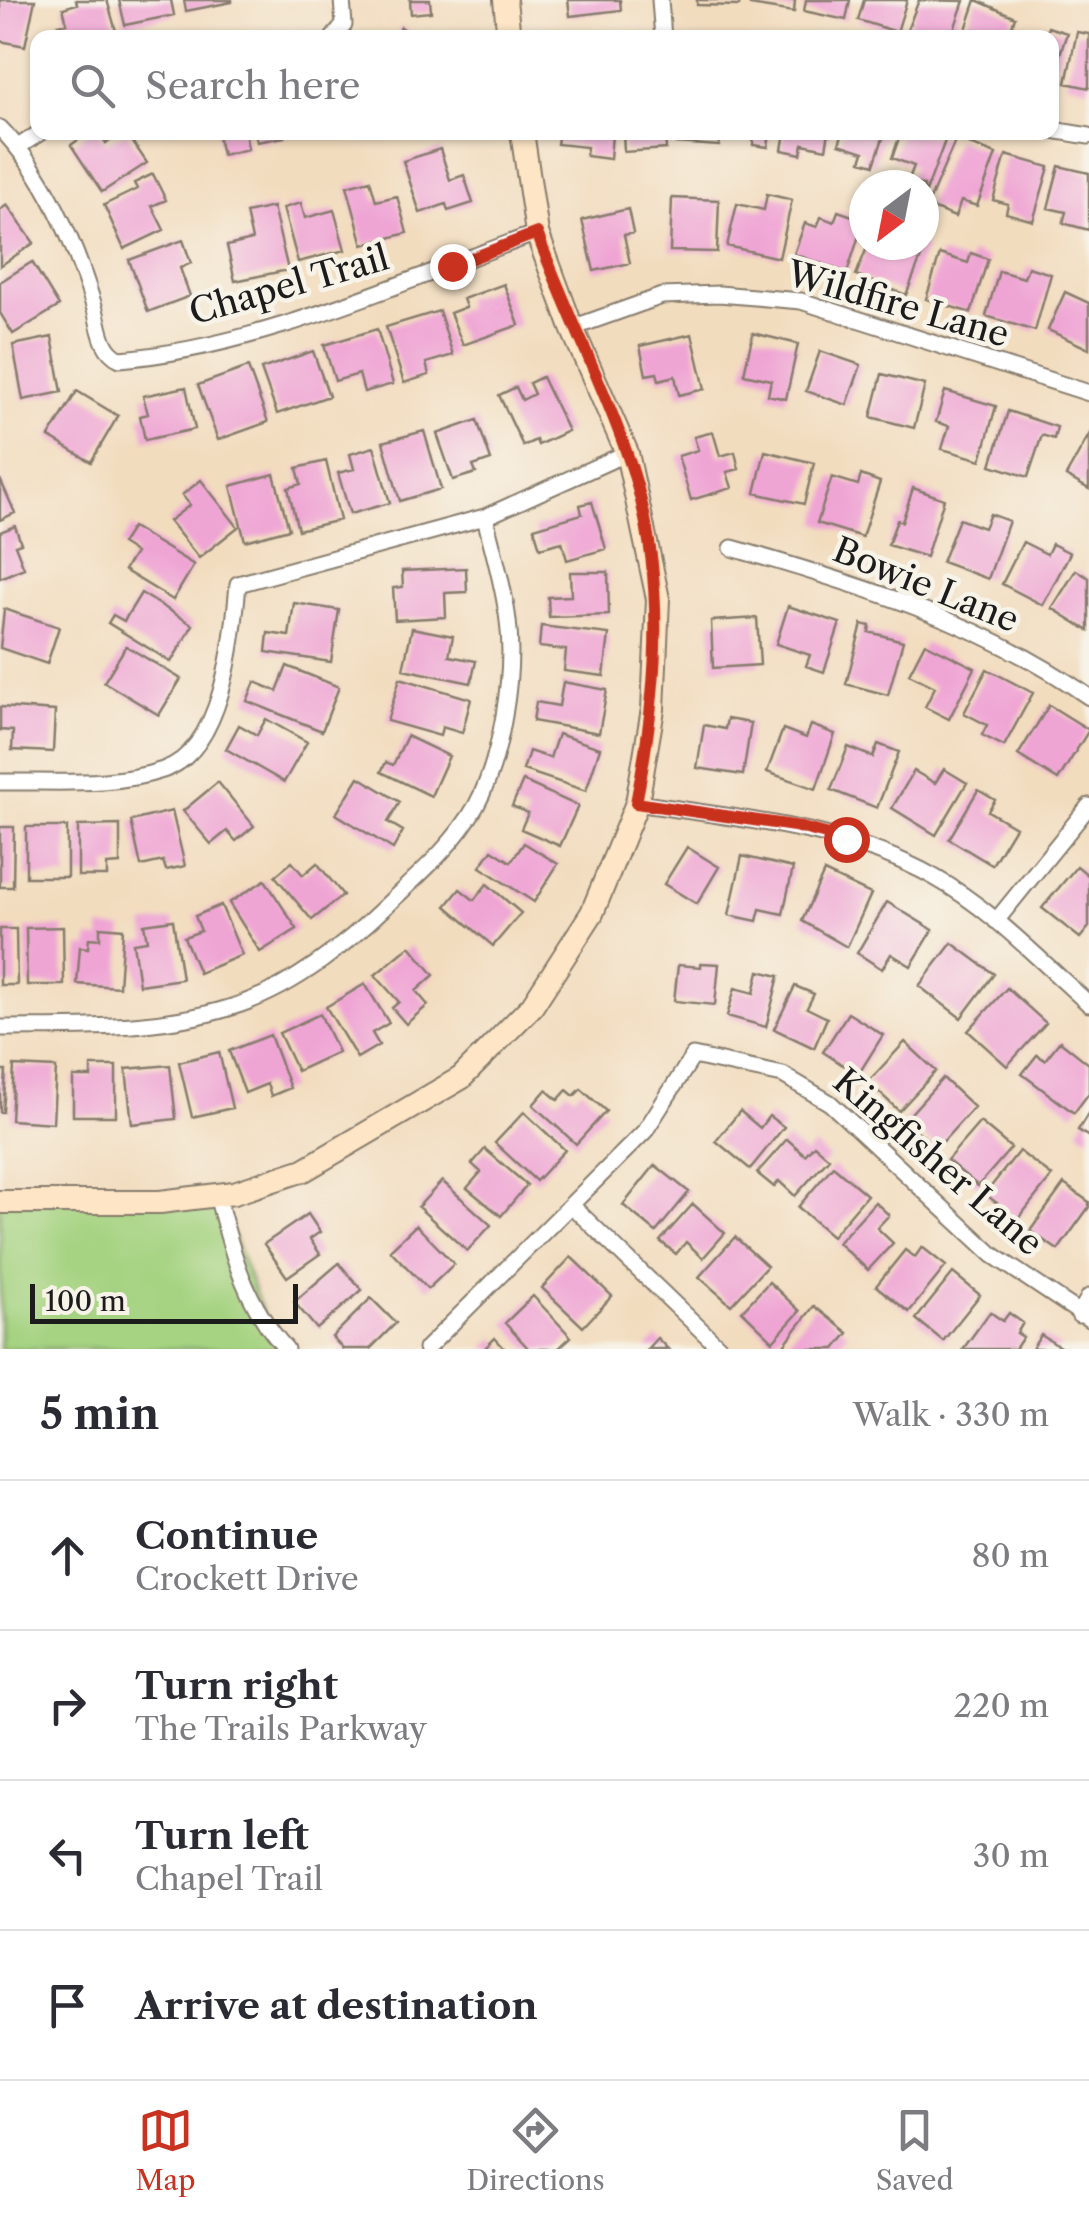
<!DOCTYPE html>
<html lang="en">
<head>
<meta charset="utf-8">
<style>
	body { margin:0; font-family:"Libre Caslon Text",serif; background:#f7f7f7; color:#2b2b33 }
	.compass { position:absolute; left:849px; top:170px; width:90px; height:90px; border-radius:50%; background:#fff; box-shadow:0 2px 8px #0004; rotate:212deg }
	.scale { position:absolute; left:30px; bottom:25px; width:268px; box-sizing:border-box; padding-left:10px; border:5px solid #1c1c1c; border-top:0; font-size:28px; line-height:35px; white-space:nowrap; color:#1c1c1c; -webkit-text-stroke:8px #f7f3e8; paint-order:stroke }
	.stop { position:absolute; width:30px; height:30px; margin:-22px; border:8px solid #c8321e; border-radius:50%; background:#fff }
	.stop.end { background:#c8321e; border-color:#fff; box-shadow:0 2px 10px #0008 }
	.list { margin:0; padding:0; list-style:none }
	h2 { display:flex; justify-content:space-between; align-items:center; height:130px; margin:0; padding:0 40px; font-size:42px }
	h2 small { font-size:32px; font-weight:400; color:#7c7c81 }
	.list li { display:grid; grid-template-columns:65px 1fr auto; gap:30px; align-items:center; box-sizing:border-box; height:150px; padding:0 40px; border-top:2px solid #e1e1e2 }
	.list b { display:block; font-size:38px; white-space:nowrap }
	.list p { margin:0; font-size:32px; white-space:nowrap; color:#7c7c81 }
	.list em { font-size:32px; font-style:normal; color:#7c7c81 }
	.icon { flex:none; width:55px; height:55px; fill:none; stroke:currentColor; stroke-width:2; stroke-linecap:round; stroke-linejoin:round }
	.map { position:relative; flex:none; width:1089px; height:1349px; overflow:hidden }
	.search { position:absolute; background:#fff; box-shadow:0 2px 8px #0004; left:30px; right:30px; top:30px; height:110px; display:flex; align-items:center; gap:25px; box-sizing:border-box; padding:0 35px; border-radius:20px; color:#7c7c81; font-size:38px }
	.sheet { height:730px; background:#fff }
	nav { display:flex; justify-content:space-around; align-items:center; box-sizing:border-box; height:140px; border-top:2px solid #e1e1e2; background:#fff; font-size:28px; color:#7c7c81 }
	nav a { display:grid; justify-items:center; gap:5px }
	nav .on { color:#c8321e }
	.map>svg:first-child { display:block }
	.green { fill:#a5d381; stroke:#60784e; stroke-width:2.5 }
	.building { fill:#efa5d4 }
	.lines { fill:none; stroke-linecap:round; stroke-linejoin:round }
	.street-casing { stroke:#877c6d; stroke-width:19 }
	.secondary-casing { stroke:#877c6d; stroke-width:26 }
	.street { stroke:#fff; stroke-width:15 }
	.secondary { stroke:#fde5c5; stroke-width:22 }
	.route { stroke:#c8321e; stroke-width:12 }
	.labels { text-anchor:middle; stroke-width:9; stroke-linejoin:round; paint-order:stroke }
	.street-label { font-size:35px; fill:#1c1c1c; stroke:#f7f3e8 }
</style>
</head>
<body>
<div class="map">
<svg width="1089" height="1349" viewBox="0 0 1089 1349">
	<rect width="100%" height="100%" fill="#f7f3e8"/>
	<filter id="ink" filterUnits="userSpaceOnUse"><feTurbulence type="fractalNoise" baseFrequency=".01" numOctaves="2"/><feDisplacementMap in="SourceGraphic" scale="20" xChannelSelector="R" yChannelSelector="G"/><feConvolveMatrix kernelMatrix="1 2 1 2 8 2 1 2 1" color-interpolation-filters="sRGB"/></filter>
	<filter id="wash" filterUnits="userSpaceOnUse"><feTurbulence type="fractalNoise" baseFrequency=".0048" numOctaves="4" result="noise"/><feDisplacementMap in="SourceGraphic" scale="40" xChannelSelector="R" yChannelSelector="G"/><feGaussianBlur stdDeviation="2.25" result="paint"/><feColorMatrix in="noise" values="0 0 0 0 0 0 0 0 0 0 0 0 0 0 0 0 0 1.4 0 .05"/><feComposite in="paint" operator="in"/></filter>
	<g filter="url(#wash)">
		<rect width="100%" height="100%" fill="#f2dcbe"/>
		<path class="green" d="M 217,1195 L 269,1329 L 292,1349 L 0,1349 L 0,1201 Z"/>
		<g id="blocks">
			<path class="building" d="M 0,0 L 35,0 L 25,46 L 0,41 Z
				M 76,0 L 107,0 L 118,38 L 61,38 L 57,25 L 67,23 L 63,8 L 77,4 Z
				M 119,0 L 171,0 L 174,15 L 125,25 Z
				M 184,0 L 232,0 L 232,2 L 186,11 Z
				M 410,0 L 430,0 L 431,12 L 411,14 Z
				M 568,0 L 620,0 L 621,10 L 570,16 Z
				M 697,0 L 740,0 L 739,6 L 697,5 Z
				M 751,0 L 795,0 L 794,12 L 750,5 Z
				M 806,0 L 850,0 L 846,20 L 804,11 Z
				M 864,0 L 907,0 L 897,32 L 858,20 Z
				M 919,0 L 964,1 L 951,38 L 906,33 Z
				M 976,0 L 1015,17 L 1008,38 L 963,38 Z
				M 401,27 L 416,38 L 394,38 Z
				M 1048,27 L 1067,33 L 1052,78 L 1052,38 L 1045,38 Z
				M 1077,32 L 1089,34 L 1089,88 L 1066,83 Z
				M 89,132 L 99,132 L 106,143 L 126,132 L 147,163 L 102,192 L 71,145 Z
				M 217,132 L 245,132 L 248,149 L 222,155 Z
				M 255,132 L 283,132 L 284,137 L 257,142 Z
				M 559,132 L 612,134 L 610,159 L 586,156 L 587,147 L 557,144 Z
				M 623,132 L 665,132 L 666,149 L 624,152 Z
				M 676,132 L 720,132 L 719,146 L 676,143 Z
				M 754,132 L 770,132 L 768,147 L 753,145 Z
				M 785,132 L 829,132 L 826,149 L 803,144 L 801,154 L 782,150 Z
				M 843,132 L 885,132 L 874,165 L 861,161 L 864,152 L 839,144 Z
				M 901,132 L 946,138 L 924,197 L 924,185 L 907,184 L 914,166 L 892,158 Z
				M 956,139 L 996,154 L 977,206 L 961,201 L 955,217 L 927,206 Z
				M 440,149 L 450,180 L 464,175 L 473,203 L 448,211 L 446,204 L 420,213 L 403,161 Z
				M 1006,155 L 1049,167 L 1033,221 L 1006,213 L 1008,204 L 993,200 Z
				M 1059,166 L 1089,173 L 1089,230 L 1063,223 L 1066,212 L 1048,208 Z
				M 153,174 L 166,200 L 152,206 L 164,230 L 124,249 L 104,205 L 137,189 L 134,183 Z
				M 370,180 L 376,201 L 397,196 L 407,233 L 363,245 L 347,186 Z
				M 767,194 L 792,200 L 779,258 L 727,246 L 737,204 L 764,210 Z
				M 672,198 L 719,200 L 717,252 L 670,251 Z
				M 301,203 L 305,218 L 334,210 L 345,250 L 298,262 L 283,208 Z
				M 7,205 L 34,243 L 0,266 L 0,210 Z
				M 273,207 L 288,270 L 235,281 L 227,246 L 252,240 L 246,213 Z
				M 628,209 L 633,233 L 624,235 L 630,263 L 594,271 L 582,220 Z
				M 838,211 L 864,220 L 847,273 L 794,254 L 805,223 L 817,227 L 821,217 L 834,222 Z
				M 183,240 L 191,263 L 180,268 L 190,296 L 148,312 L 129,260 Z
				M 868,245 L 926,245 L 906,295 L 856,275 Z
				M 971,253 L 988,259 L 971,313 L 926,299 L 940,254 L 968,263 Z
				M 32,262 L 59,306 L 13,334 L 0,313 L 0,282 Z
				M 1028,267 L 1051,274 L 1035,331 L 986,316 L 999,271 L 1024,278 Z
				M 504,284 L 519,325 L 463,345 L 450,313 L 466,307 L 463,299 Z
				M 1065,292 L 1089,303 L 1089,349 L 1048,330 Z
				M 439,311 L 453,355 L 426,363 L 429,375 L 404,383 L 386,327 Z
				M 377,329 L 393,384 L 364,392 L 359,374 L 335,381 L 324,345 Z
				M 753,333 L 798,344 L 786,399 L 768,395 L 771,380 L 744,374 Z
				M 692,334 L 705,389 L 679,395 L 675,376 L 659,380 L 657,373 L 646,375 L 640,346 Z
				M 52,337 L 62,392 L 23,400 L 13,345 Z
				M 313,351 L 329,396 L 277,414 L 261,369 Z
				M 820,351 L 861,365 L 847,405 L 806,391 Z
				M 248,367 L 268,422 L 218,440 L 198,385 Z
				M 882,374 L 925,385 L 914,428 L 871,417 Z
				M 542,377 L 568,431 L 538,445 L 536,440 L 523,446 L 499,395 L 516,387 L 522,400 L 534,394 L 529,383 Z
				M 186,387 L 195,429 L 145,440 L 140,416 L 148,414 L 143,396 Z
				M 77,391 L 118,416 L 91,462 L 49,437 Z
				M 945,391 L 996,406 L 981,460 L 942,449 L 949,426 L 936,422 Z
				M 1008,411 L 1057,427 L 1054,439 L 1042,435 L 1028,477 L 991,465 Z
				M 477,420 L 491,460 L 473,466 L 476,473 L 453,480 L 437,434 Z
				M 424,431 L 441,489 L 400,501 L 383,442 Z
				M 713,432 L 720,456 L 735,452 L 739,469 L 727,472 L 732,488 L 691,500 L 678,456 L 698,450 L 694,437 Z
				M 1089,435 L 1089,489 L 1066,476 Z
				M 374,447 L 390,503 L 350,514 L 338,473 L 354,469 L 350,454 Z
				M 765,451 L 814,463 L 804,504 L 755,493 Z
				M 326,461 L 340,520 L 298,530 L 288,488 L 301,484 L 297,468 Z
				M 274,474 L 289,529 L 245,541 L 231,486 Z
				M 861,475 L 880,482 L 862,537 L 817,523 L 832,477 L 858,485 Z
				M 0,479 L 15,513 L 0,520 Z
				M 201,480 L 238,527 L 199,558 L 169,521 L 190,505 L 182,495 Z
				M 913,488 L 944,499 L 926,557 L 888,545 L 897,520 L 902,522 Z
				M 592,502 L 606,549 L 567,560 L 562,542 L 540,548 L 534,528 L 582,514 L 580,505 Z
				M 990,514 L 1009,521 L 988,579 L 942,562 L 959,519 L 984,528 Z
				M 15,526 L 21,543 L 15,545 L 24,568 L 0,578 L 0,532 Z
				M 132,527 L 194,565 L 173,600 L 124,570 L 135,553 L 121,544 Z
				M 1023,542 L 1047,554 L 1052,544 L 1070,553 L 1043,605 L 1002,584 Z
				M 466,568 L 467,592 L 445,593 L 446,617 L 395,620 L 393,588 L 403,587 L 402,571 Z
				M 1076,570 L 1089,578 L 1089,631 L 1052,608 Z
				M 570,572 L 608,572 L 609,615 L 549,617 L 548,597 L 571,596 Z
				M 141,593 L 193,625 L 171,662 L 108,623 L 113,615 L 124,621 Z
				M 294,603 L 339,610 L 331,662 L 266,652 L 268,633 L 289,636 Z
				M 788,606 L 840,623 L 824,672 L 806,666 L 810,655 L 776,644 Z
				M 4,609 L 59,627 L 47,664 L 0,648 Z
				M 757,618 L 760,665 L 713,668 L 711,621 Z
				M 862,624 L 870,626 L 869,632 L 903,641 L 888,695 L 846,684 Z
				M 541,626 L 609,634 L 604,676 L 564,671 L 566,650 L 539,647 Z
				M 412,628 L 453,636 L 449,656 L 476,661 L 471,683 L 403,669 Z
				M 925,643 L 975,668 L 949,719 L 925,707 L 935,687 L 909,674 Z
				M 126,646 L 181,679 L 159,715 L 104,682 Z
				M 287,666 L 339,687 L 322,731 L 247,701 L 255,682 L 277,691 Z
				M 987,669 L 1033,693 L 1004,746 L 982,735 L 987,725 L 964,713 Z
				M 400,678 L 471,699 L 462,733 L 442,727 L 440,736 L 387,721 Z
				M 563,682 L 607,690 L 599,733 L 533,721 L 536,702 L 559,706 Z
				M 1049,705 L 1089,730 L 1058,780 L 1018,755 Z
				M 0,707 L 55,711 L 53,752 L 12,750 L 13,731 L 0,730 Z
				M 266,719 L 307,742 L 284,782 L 226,749 L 239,725 L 257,735 Z
				M 727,719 L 751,723 L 743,775 L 697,768 L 704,725 L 725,729 Z
				M 811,725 L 835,734 L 816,789 L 767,772 L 783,729 L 806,738 Z
				M 558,734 L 600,748 L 586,791 L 523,770 L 529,751 L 550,758 Z
				M 407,736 L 449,756 L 431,796 L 381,772 L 386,762 L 393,765 Z
				M 878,744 L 899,752 L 877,808 L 831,790 L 848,747 L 873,757 Z
				M 944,769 L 967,783 L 936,835 L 892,808 L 914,771 L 935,783 Z
				M 359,777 L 400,802 L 388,822 L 403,831 L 393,849 L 336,814 Z
				M 523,781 L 578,806 L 560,846 L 521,829 L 528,813 L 512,806 Z
				M 218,782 L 254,826 L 236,841 L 227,831 L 211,844 L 183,811 Z
				M 978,790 L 995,800 L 988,811 L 1015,827 L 992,865 L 949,839 Z
				M 172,811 L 185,866 L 166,870 L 163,861 L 141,866 L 131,821 Z
				M 120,825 L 120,864 L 107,865 L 107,876 L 78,876 L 78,826 Z
				M 0,827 L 14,827 L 13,887 L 0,887 Z
				M 26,827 L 67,827 L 67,877 L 26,877 Z
				M 524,843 L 558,864 L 534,902 L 480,867 L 492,850 L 511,862 Z
				M 687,847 L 719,867 L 697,904 L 664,884 Z
				M 742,856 L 793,868 L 783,914 L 760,909 L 757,921 L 729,915 Z
				M 292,862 L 303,875 L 317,863 L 343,895 L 312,920 L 275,876 Z
				M 1077,866 L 1089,876 L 1089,927 L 1080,938 L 1042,908 Z
				M 824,872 L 871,894 L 847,947 L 802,921 Z
				M 265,880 L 297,929 L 260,952 L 229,903 Z
				M 487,884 L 521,913 L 493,946 L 446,906 L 460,889 L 474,900 Z
				M 887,902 L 933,930 L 911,966 L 891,954 L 882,969 L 857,953 Z
				M 221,905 L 242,955 L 199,973 L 184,937 L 201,931 L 195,916 Z
				M 173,920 L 182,979 L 139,985 L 133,943 L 147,941 L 144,924 Z
				M 63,927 L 64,985 L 27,985 L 26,928 Z
				M 100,927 L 123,929 L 119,987 L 77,984 L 80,947 L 88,948 L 89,938 L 100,939 Z
				M 0,929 L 16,929 L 17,985 L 0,985 Z
				M 952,943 L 994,974 L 961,1018 L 919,986 Z
				M 410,946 L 434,975 L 416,991 L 428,1005 L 406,1024 L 392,1008 L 399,1002 L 375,975 Z
				M 701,963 L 719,964 L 715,1005 L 674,1001 L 678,965 L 701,967 Z
				M 759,971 L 779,976 L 766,1027 L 727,1016 L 735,988 L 754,993 Z
				M 365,984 L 389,1023 L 372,1033 L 379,1045 L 357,1058 L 326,1007 Z
				M 795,986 L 814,994 L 807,1008 L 827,1018 L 814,1048 L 774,1029 Z
				M 1007,988 L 1046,1023 L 1007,1066 L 968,1031 Z
				M 848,1013 L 883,1035 L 858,1075 L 823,1052 Z
				M 320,1014 L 338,1052 L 297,1071 L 279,1033 Z
				M 270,1035 L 290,1088 L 271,1096 L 267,1084 L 245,1093 L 229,1051 Z
				M 1060,1041 L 1089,1064 L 1089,1093 L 1074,1113 L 1022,1074 L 1037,1055 L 1045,1060 Z
				M 905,1042 L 936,1071 L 899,1111 L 868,1082 Z
				M 219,1052 L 232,1108 L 192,1117 L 179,1062 Z
				M 170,1065 L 176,1119 L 132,1124 L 126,1069 Z
				M 14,1066 L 56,1068 L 53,1123 L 11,1120 Z
				M 91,1066 L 116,1066 L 116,1116 L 73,1116 L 73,1077 L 91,1077 Z
				M 0,1071 L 6,1071 L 3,1112 L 0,1112 Z
				M 943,1078 L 974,1107 L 937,1148 L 905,1120 Z
				M 581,1089 L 606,1111 L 576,1144 L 533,1105 L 546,1090 L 558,1100 L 567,1090 L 574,1096 Z
				M 740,1111 L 760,1128 L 769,1116 L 784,1127 L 750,1169 L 716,1141 Z
				M 524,1112 L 565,1150 L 536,1181 L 495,1143 Z
				M 1089,1112 L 1089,1137 L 1078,1130 Z
				M 980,1122 L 1011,1148 L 978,1186 L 947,1160 Z
				M 787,1139 L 805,1155 L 814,1145 L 829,1158 L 795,1196 L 779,1181 L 774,1187 L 757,1173 Z
				M 485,1149 L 527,1185 L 501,1216 L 467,1188 L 481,1172 L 472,1164 Z
				M 1019,1151 L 1052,1176 L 1018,1219 L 985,1194 Z
				M 655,1165 L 689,1192 L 656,1232 L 623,1205 Z
				M 833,1166 L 867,1195 L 832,1236 L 798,1207 Z
				M 442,1181 L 491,1225 L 467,1251 L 418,1207 Z
				M 1064,1184 L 1089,1202 L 1089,1207 L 1058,1250 L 1030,1231 Z
				M 875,1202 L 889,1215 L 877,1228 L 893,1243 L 868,1270 L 838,1243 Z
				M 693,1204 L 725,1233 L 703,1258 L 686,1242 L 676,1254 L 660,1241 Z
				M 308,1214 L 320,1232 L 310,1239 L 320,1254 L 287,1277 L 264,1244 Z
				M 416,1225 L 454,1264 L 428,1289 L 390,1250 Z
				M 735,1237 L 767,1266 L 731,1305 L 699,1277 Z
				M 922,1247 L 946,1266 L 909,1312 L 876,1286 L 905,1250 L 915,1257 Z
				M 571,1257 L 612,1296 L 583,1327 L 542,1288 Z
				M 339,1263 L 362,1290 L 317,1329 L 294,1302 Z
				M 953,1273 L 980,1295 L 943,1341 L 916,1319 Z
				M 769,1282 L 800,1311 L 773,1341 L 742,1311 Z
				M 533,1296 L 571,1337 L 558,1349 L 529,1349 L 505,1323 Z
				M 371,1298 L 396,1323 L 370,1349 L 343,1349 L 332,1337 Z
				M 814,1306 L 848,1333 L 835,1349 L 781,1349 Z
				M 990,1312 L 1003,1321 L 1009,1313 L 1023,1323 L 1017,1333 L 1023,1337 L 1015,1349 L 963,1349 Z
				M 1041,1335 L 1063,1349 L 1032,1349 Z
				M 495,1338 L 505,1349 L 484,1349 Z
				M 657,1338 L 668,1349 L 647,1349 Z"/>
		</g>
	</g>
	<g filter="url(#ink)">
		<use href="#blocks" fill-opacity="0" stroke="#877c6d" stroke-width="2.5"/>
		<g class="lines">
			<defs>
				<path id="street" d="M 660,0 L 663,38
					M 333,38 L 344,25 L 342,0
					M 0,128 C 47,176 74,242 94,306 C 100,325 100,350 120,359 C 263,347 404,280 537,233
					M 1052,130 L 1089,136
					M 18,147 L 41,132
					M 572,328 L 662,296 L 719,294 L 801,301 L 1089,393
					M 732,548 C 855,583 983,622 1089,697
					M 0,782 C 52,781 113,787 163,770 C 224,750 233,638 238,584 L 485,517 L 627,453
					M 637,803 C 738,819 843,826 934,877 C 992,909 1040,961 1089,1004
					M 996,921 L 1089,806
					M 0,1028 C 80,1027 164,1031 241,1004 C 298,984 348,943 390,902 C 421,873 455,843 476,806 C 501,760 515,673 508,621 C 504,586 493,551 485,517
					M 217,1195 C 232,1253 245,1304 286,1349
					M 571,1205 L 721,1349
					M 1079,1315 L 1089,1297
					M 426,1349 L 645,1131 L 693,1056 L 783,1075 L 830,1103 L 993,1255 L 1089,1319"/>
				<path id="secondary" d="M 505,0 L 509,38
					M 0,1202 L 160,1202 L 234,1193 L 304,1170 L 461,1078 L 532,1006 L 592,913 L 637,803 L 653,709 L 658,599 L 627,453 L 572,328 L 537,233 L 522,132"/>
			</defs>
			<use href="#street" class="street-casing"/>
			<use href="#secondary" class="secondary-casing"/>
			<use href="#street" class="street"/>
			<use href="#secondary" class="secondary"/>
		</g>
	</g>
	<g class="lines" filter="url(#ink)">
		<path class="route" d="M 452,266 L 537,233 C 564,307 600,377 626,451 C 668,566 659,686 636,803 L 794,826 L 846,839"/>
	</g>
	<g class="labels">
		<g class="street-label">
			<text transform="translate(289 285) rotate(-16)" y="12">Chapel Trail</text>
			<text transform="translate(898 304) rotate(16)" y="12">Wildfire Lane</text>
			<text transform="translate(926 585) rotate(22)" y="12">Bowie Lane</text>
			<text transform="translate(938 1162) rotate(41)" y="12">Kingfisher Lane</text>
		</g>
	</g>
</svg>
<svg class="compass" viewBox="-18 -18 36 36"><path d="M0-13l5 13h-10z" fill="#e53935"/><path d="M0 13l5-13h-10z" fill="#7c7c81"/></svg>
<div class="scale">100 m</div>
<div class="stop" style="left:846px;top:839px"></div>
<div class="stop end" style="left:452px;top:266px"></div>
<div class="search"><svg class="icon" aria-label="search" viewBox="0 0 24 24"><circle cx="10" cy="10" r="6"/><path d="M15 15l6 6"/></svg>Search here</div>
</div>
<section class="sheet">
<h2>5 min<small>Walk · 330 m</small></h2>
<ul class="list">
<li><svg class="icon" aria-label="ahead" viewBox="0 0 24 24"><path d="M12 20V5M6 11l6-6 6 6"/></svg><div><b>Continue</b><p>Crockett Drive</p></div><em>80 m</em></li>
<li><svg class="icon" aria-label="right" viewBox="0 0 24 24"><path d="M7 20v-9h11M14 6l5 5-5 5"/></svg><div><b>Turn right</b><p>The Trails Parkway</p></div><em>220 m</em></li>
<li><svg class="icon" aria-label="left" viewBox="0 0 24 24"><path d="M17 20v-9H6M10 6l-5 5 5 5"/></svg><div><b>Turn left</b><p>Chapel Trail</p></div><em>30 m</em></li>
<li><svg class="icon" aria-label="arrive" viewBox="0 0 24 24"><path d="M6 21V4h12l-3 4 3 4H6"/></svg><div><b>Arrive at destination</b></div></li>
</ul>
</section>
<nav>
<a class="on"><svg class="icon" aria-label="map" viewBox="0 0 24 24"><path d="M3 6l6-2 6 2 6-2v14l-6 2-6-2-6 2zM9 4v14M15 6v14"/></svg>Map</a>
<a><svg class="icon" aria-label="directions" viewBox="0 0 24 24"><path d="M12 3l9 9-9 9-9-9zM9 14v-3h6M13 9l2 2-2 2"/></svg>Directions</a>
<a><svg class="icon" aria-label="saved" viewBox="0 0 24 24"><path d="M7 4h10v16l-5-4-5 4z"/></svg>Saved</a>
</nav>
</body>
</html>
